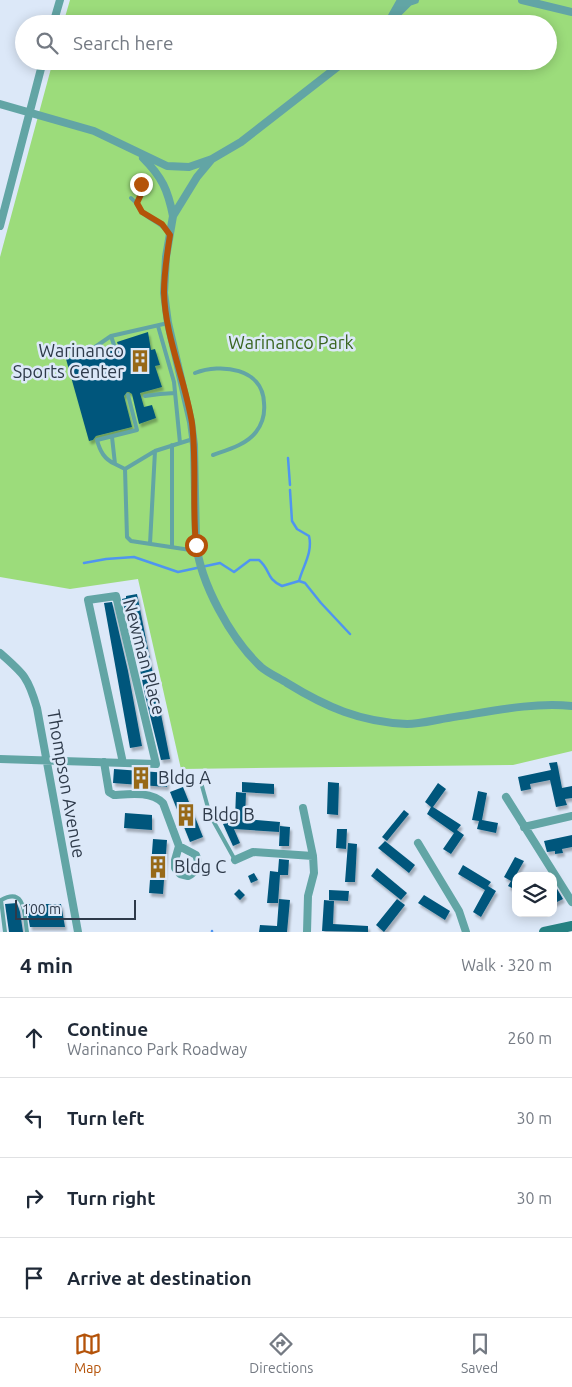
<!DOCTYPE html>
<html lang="en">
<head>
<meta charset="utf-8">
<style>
	body { margin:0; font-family:Ubuntu,sans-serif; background:#f2f2f3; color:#1f2937 }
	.controls { position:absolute; right:15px; bottom:15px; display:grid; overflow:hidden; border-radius:10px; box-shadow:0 2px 12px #0003 }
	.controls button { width:45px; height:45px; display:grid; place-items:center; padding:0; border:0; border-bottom:1px solid #e0e1e3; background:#fff; color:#1f2937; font:25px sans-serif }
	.scale { position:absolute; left:15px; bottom:12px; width:121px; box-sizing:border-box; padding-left:5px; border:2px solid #2e3a4a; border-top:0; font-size:14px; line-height:18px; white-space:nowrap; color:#2e3a4a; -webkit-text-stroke:4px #dce8f8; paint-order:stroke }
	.stop { position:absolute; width:15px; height:15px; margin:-11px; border:4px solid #b45309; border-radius:50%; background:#fff }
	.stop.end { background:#b45309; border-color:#fff; box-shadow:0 1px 5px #0008 }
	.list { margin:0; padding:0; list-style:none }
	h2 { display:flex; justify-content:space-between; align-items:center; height:65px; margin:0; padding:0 20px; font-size:21px }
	h2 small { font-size:16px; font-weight:400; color:#747a83 }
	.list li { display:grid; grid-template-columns:32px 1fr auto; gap:15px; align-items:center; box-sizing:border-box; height:80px; padding:0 20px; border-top:1px solid #e0e1e3 }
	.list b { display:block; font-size:19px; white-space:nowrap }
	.list p { margin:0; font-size:16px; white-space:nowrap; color:#747a83 }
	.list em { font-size:16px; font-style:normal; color:#747a83 }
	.icon { flex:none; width:28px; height:28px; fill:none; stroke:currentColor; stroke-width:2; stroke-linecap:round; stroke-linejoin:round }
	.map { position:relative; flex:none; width:572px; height:932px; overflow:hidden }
	.search { position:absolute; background:#fff; box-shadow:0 2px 12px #0003; left:15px; right:15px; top:15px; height:55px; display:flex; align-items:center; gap:12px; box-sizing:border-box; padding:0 18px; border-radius:28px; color:#747a83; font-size:19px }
	.sheet { height:385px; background:#fff }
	nav { display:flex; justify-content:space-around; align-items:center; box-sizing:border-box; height:70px; border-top:1px solid #e0e1e3; background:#fff; font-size:14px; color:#747a83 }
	nav a { display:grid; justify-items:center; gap:2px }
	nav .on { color:#b45309 }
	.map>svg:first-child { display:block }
	.green { fill:#9cdc7b }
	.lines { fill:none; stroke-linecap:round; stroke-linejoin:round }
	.stream { stroke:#4f95f0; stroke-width:2.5 }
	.building { fill:#03577c; filter:url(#shadow) }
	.lane { stroke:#62a5a5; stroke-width:4 }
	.street { stroke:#62a5a5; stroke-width:8 }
	.secondary { stroke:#258182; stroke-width:10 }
	.route { stroke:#b45309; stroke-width:6 }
	.labels { text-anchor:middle; stroke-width:5; stroke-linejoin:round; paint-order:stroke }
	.park-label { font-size:18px; fill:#3a6521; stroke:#dce8f8 }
	.poi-label { font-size:18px; fill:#2e3a4a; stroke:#dce8f8; text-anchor:start }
	.street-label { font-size:18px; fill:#2e3a4a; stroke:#dce8f8 }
</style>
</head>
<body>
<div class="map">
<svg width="572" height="932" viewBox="0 0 572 932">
	<defs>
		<filter id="shadow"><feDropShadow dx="2" dy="3.5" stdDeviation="1" flood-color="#0004"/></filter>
	</defs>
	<rect width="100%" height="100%" fill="#dce8f8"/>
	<path class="green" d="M 70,0 L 572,0 L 572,751 L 513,765 L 181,769 L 138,579 L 70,589 L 0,577 L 0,257 L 53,61 L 548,61 L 548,24 L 63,24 Z"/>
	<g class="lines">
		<path class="stream" d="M 288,458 L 290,485
			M 290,490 L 292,521 L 297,529 L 309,536 C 313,552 303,566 299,581
			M 84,563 L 106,559 L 134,557 L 178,572 L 220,563 L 234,572 L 250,560 L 259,560 C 271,570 265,578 282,586 L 299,581 L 305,583 L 321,603 L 350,634
			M 212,932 L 212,931"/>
	</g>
	<path class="building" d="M 148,332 L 151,350 L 155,349 L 160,365 L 155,366 L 162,387 L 140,393 L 144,407 L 152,405 L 156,418 L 139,424 L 132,394 L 129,392 L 127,392 L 124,396 L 132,427 L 96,436 L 93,440 L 89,441 L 66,359 L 111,347 L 112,350 L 116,352 L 119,348 L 117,342 Z
		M 137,594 L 170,759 L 161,760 L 145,695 L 130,619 L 127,619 L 122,599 L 126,598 L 126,596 Z
		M 112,602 L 128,671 L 142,746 L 130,748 L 104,603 Z
		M 557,762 L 562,788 L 572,786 L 572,798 L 565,799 L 567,805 L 556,807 L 550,780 L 530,784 L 531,789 L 521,791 L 518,777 L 551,770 L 549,763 Z
		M 114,769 L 168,773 L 167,787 L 113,783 Z
		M 242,782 L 274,784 L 274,794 L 242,792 Z
		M 328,782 L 339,783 L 338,815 L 327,814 Z
		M 438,783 L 446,789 L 433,807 L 461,825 L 457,830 L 464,835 L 451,854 L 443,849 L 454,833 L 427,814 L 431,807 L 425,802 Z
		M 183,787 L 203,837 L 190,842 L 170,792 Z
		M 478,791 L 487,793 L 482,820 L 498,823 L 496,833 L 477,829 L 479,821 L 472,820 Z
		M 236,792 L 246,793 L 245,819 L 280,822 L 279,832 L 234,829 L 240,843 L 233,846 L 223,824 L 235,819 Z
		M 404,810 L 409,814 L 387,841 L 382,837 Z
		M 125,813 L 152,815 L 152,830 L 124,828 Z
		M 280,826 L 290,827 L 289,846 L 279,846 Z
		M 337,829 L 347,829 L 346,849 L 336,848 Z
		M 572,835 L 572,847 L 562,849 L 563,853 L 555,854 L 555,851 L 547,852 L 544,841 Z
		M 153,839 L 167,840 L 163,894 L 149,893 Z
		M 385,841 L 415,865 L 409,873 L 378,848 Z
		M 348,843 L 357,844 L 355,882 L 345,882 Z
		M 515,857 L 524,861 L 516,875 L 516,890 L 508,886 L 511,881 L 504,877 Z
		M 279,859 L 289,860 L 288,875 L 280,875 L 278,903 L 267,903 L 270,871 L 278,872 Z
		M 463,865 L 491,882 L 488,886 L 496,891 L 481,917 L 473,912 L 485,890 L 458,874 Z
		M 377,868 L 407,893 L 401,900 L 371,876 Z
		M 254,873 L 258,880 L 251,883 L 248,876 Z
		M 556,887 L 563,899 L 553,904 L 553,896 L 556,895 L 553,888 Z
		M 239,889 L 245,895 L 240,900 L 234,894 Z
		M 329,890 L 349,891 L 348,901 L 329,900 Z
		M 424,895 L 450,911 L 445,920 L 418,903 Z
		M 279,899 L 290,900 L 287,932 L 259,932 L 260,925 L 277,926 Z
		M 397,899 L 405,905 L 384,932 L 376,925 Z
		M 324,900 L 334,901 L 333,924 L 368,926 L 368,932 L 322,931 Z
		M 17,903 L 20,912 L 23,932 L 9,932 L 5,904 Z
		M 26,904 L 61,904 L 65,927 L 30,927 Z"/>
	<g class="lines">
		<path class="lane" d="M 131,198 C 139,204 138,209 143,213 C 153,222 160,222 169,233
			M 137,203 L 142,192 L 141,184
			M 158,326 L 174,382 L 180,443
			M 111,336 L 115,348
			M 95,347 L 111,336 L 168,323
			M 195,373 C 221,363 263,368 264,403 C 265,413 263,423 256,432 C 246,445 227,450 213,455
			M 145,396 L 160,394 L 175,393
			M 112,437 L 115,464 L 125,469
			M 172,445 L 172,547
			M 115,464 C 104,459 100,451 97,440 L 137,430 L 128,395
			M 125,469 L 127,537 L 131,541 L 197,551
			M 125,469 L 155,451 L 193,439
			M 150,544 L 155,451
			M 202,786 L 210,815 L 235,860
			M 5,932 L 1,900 C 26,886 24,915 27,932"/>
		<path class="street" d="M 522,0 L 572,12
			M 392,16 L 401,0
			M 53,24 L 60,0
			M 387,24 L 409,2 L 415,0
			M 345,61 L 241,142 L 212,159 L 197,177 L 173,216 L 166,257 L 164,293 L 168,323 L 191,422 L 194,445 L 196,542 C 200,583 231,639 261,667 C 268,673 279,678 287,683 C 326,707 360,722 407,724 C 420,724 435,720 448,718 C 489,712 530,702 572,706
			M 0,104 L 94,131 L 167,166 L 189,167 L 212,159
			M 143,158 C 162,177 168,190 173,216
			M 0,226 L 43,61
			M 0,653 C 24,674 28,677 37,708 L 78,932
			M 0,759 L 156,764 L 116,596 L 88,600 L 123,763
			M 104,762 L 109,792 L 114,795 C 130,794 151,791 163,803 L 179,846 L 175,860 L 175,868 L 180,874 L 188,876 C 197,872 200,864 196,855 L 179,846
			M 506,797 L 572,902
			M 303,808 L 313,856 L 314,873 L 308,896 L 307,932
			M 524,827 L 572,816
			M 418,843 L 459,911 L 466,932
			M 235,860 L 253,852 L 313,856"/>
		<path class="secondary" d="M 544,932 L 572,926"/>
	</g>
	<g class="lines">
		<path class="route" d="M 141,184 L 142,192 L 137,203 L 142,212 L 162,224 L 170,235 C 167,254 164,273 164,292 C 165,337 185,379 192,423 C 197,464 192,505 196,545"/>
	</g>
	<defs>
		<symbol id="building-bare" viewBox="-9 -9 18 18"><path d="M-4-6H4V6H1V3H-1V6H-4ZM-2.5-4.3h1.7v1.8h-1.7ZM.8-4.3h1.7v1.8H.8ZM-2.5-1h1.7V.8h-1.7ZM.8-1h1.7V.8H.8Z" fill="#976918" stroke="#dce8f8" stroke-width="2.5" paint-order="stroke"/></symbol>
	</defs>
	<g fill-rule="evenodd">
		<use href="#building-bare" x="124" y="345" width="32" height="32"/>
		<use href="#building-bare" x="125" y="762" width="32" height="32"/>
		<use href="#building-bare" x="170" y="799" width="32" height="32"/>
		<use href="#building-bare" x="142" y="851" width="32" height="32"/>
	</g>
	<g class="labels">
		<g class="park-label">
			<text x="291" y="349">Warinanco Park</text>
		</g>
		<g class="poi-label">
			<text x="124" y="357" text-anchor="end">Warinanco<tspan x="124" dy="21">Sports Center</tspan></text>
			<text x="158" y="784">Bldg A</text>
			<text x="202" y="821">Bldg B</text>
			<text x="174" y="873">Bldg C</text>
		</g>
		<g class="street-label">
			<text transform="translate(144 657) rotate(75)" y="6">Newman Place</text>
			<text transform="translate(66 784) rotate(80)" y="6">Thompson Avenue</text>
		</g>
	</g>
</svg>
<div class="controls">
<button><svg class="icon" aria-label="layers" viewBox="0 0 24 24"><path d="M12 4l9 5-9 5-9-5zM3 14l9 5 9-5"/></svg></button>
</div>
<div class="scale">100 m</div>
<div class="stop" style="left:196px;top:545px"></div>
<div class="stop end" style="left:141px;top:184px"></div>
<div class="search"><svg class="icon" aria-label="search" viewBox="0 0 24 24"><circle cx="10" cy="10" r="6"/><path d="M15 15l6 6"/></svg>Search here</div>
</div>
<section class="sheet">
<h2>4 min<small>Walk · 320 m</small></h2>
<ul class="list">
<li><svg class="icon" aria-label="ahead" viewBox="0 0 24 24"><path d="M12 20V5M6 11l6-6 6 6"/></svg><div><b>Continue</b><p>Warinanco Park Roadway</p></div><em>260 m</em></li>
<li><svg class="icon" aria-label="left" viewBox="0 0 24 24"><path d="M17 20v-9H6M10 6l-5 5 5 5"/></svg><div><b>Turn left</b></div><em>30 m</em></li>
<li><svg class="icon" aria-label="right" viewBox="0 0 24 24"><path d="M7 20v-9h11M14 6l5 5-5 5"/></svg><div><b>Turn right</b></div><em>30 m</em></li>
<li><svg class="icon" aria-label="arrive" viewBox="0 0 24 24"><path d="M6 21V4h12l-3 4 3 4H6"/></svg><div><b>Arrive at destination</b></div></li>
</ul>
</section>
<nav>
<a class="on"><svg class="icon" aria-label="map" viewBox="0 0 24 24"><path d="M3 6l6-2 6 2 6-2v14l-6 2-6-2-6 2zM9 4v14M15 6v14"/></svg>Map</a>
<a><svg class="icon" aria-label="directions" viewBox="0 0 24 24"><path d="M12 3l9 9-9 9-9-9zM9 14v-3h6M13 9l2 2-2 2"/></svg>Directions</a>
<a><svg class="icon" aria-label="saved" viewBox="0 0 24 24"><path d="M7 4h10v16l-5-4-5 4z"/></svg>Saved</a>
</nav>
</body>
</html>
